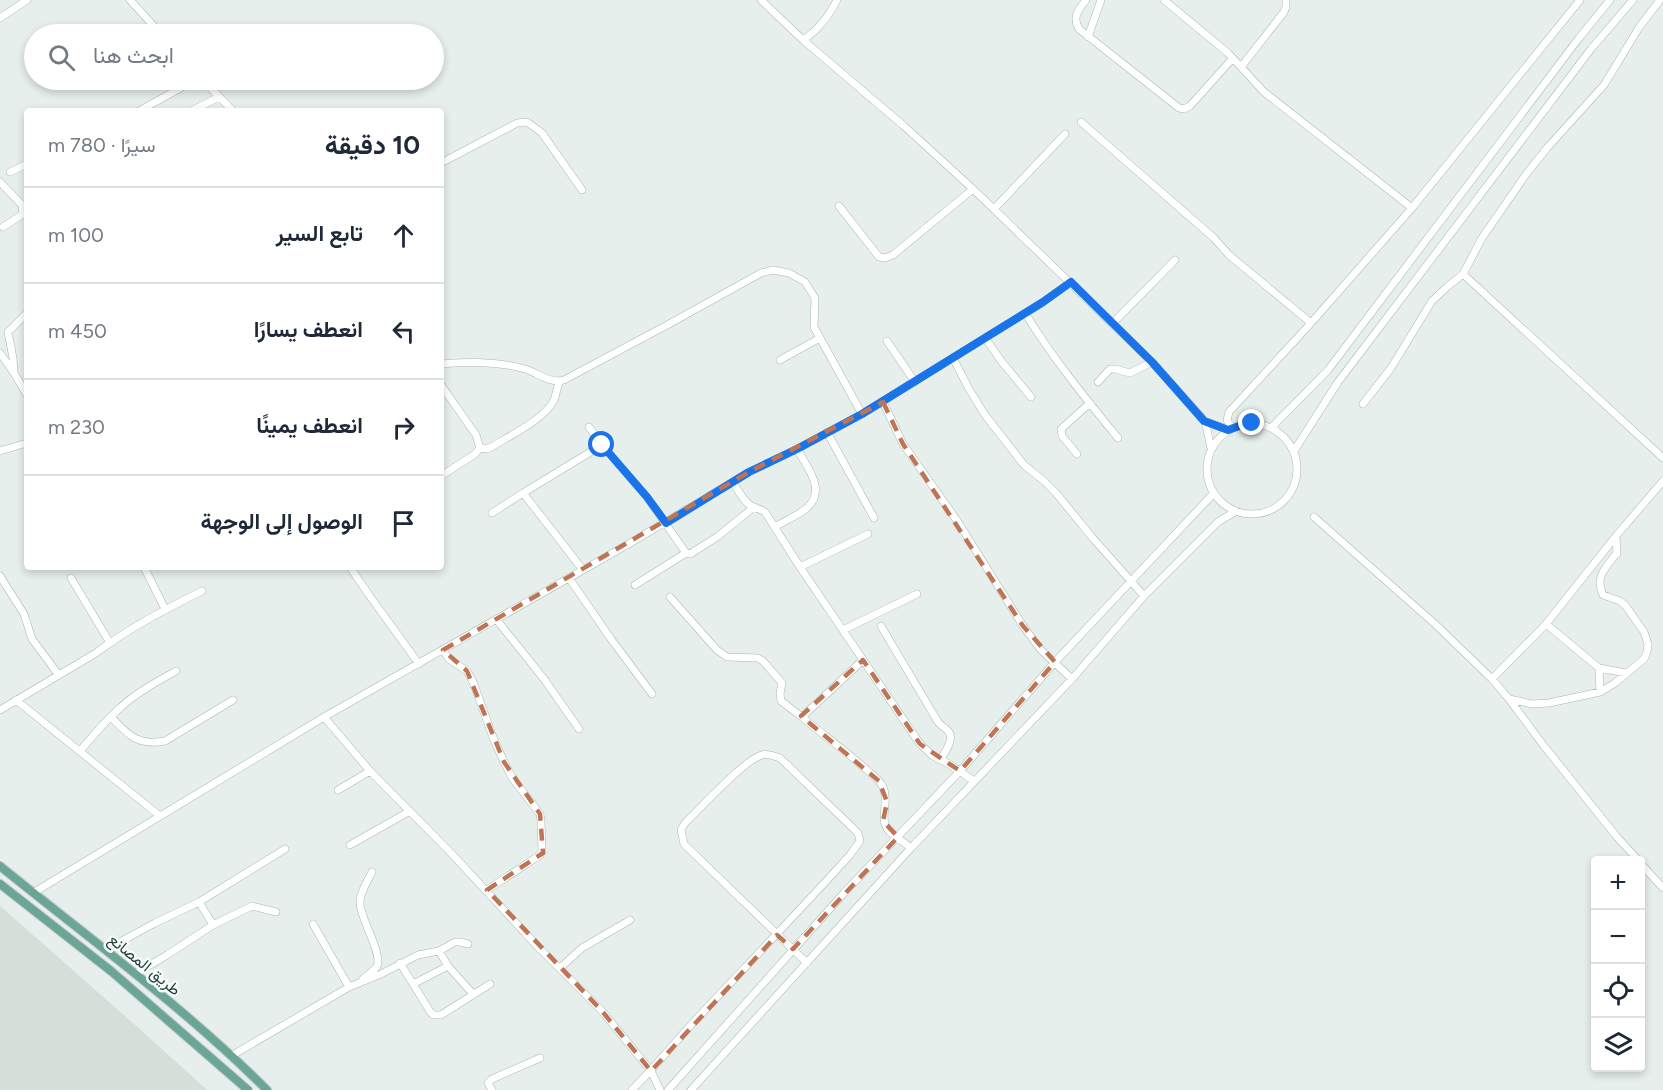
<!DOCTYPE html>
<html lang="ar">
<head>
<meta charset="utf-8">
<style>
	body { margin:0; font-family:Figtree,Vazirmatn,sans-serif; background:#f2f2f3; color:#1f2937; direction:rtl }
	.controls { position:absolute; right:18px; bottom:18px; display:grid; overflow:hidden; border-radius:6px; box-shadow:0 3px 9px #0003 }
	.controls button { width:54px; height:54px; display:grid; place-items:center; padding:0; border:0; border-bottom:2px solid #e0e1e3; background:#fff; color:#1f2937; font:30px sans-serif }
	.stop { position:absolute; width:18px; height:18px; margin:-14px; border:4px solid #1a73e8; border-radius:50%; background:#fff }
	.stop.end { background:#1a73e8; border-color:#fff; box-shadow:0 2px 6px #0008 }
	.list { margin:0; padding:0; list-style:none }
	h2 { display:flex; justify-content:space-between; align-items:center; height:78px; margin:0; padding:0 24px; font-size:26px }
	h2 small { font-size:20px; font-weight:400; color:#747a83 }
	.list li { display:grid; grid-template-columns:39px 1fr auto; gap:18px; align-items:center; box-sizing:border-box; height:96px; padding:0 24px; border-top:2px solid #e0e1e3 }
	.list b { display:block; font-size:22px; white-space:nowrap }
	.list em { font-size:20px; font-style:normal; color:#747a83 }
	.icon { flex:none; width:33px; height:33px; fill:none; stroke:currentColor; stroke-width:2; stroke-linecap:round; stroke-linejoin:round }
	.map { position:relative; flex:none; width:1663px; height:1090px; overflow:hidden; direction:ltr }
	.search { position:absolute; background:#fff; box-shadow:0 3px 9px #0003; left:24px; top:24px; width:420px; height:66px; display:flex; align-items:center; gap:15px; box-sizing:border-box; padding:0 21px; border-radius:33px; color:#747a83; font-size:22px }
	.panel { position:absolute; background:#fff; box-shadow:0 3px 9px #0003; left:24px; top:108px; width:420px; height:462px; border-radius:6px; direction:rtl }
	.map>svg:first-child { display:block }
	.built { fill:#d4dfda }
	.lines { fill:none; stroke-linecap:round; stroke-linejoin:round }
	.minor-casing { stroke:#a8b8b2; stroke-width:8 }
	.major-casing { stroke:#c2cac8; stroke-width:10 }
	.minor { stroke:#fff; stroke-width:7 }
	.major { stroke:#6aa596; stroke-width:8 }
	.route { stroke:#1a73e8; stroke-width:8 }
	.marked { fill:none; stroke:#c07456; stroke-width:4.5; stroke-dasharray:12 8; stroke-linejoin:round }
	.labels { text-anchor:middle; stroke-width:5; stroke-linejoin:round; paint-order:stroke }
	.street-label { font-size:16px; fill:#24423a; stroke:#f7fbf9 }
</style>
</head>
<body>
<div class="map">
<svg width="1663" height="1090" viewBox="0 0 1663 1090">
	<rect width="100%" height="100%" fill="#e6efeb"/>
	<path class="built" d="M 0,906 L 142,1031 L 207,1090 L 0,1090 Z"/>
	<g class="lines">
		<defs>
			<path id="minor" d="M 130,0 L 161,34
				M 761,0 L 803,40 L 904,126 L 973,189 L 1152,362 L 1205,421 L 1211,448
				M 1086,0 C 1078,10 1072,17 1079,29 L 1179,108 L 1184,109 L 1190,106 L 1233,58
				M 1164,0 L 1228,53 L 1264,92 L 1412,208
				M 1660,0 L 1640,26 L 1604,85 L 1547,148 L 1527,173 L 1482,238 L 1463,274 L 1663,458
				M 0,18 L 27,0
				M 1088,37 L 1101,0
				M 803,40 C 819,29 828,17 837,0
				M 1241,67 L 1284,12 L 1286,7 L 1286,0
				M 203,80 L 233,111
				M 139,111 L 195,80
				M 191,111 L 219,97
				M 1081,122 L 1214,238 L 1229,255 L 1311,323
				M 441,163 L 517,123 L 527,122 L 542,133 L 582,190
				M 10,172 L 27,164
				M 0,182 L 22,205 L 23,214 L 3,227
				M 839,206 L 879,257 L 885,258 L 893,255 L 973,189
				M 994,209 L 1065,134
				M 27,313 L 8,332 L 13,358 L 14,373 L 27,395
				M 1025,313 C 1052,357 1085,398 1118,438
				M 1113,323 L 1175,260
				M 985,338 L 1002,362 L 1031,397
				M 887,341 L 915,382
				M 0,353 L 14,373
				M 953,358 L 969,389 L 985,415 L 1024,465 L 1044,481 L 1056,493 L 1091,536 L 1144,596
				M 780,360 L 820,338
				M 441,364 C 469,362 497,361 525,369 C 538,373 550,384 564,380 L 669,324 L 761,273 L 773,270 L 789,273 L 805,282 L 815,298 L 814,327 L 862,414
				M 1098,382 L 1110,369 L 1115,369 L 1130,373 L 1152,362
				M 441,385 L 476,435 L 480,448 L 475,454 L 441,476
				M 883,402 L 903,444 L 958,522 L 1023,626 L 1041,650 L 1072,679
				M 1363,404 L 1391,368 L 1432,301 L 1447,287 L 1463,274
				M 1205,421 L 1229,430
				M1207 469a45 45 0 1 1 90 0a45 45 0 1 1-90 0Z
				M 589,427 L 602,445 L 647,497 L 686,553 L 690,554 L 717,537 L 754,507
				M 1232,428 L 1227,420 L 1229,412 L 1311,323 L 1412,208 L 1580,0
				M 1271,428 L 1328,370 L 1579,38 L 1610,0
				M 827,432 L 874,518
				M 480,448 L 487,449 L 493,446 C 511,435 545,419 554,400 C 556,395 557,388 559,382
				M 0,451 L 27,443
				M 1294,451 L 1338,382 L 1591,49 L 1633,0
				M 1077,454 L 1062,436 L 1061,429 L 1090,403
				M 733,482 C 738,491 743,500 751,506 C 756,508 760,509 765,512 L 800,567 L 920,744 L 933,756 L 949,764 L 974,781
				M 523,493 L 583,570
				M 492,513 L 523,493 L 602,445
				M 1314,517 L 1435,624 L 1492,679 L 1509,699 L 1544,746 L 1617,837 L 1638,860
				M 775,527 C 783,522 800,514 807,508 C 827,490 807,467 797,449
				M 144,567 L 165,609
				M 350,567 L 369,595 L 419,664
				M 800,567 L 868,534
				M 0,576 L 24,614 L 32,639 L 58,674
				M 71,578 L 110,643
				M 569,578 L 611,639 L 652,694
				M 635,585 L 686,553
				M 670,597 L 717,650 L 727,657 L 758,658 L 763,661 L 782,683 L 780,694 L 781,701 L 802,717
				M 496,619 L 544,679 L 579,729
				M 1546,624 L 1599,668 L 1626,673
				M 881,626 L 938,722 C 941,726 946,728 949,732 C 954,741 945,752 940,760
				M 843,630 L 917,594
				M 443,650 L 449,659 L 467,671 L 473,682 L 494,740 L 504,762 L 513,779 L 540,814 L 541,821 L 542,851 L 540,855 L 487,890
				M 863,660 L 802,717 C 823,735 846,751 867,770 C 872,775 880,780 883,787 C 890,802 878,819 889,831 C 895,837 904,842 911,848
				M 1599,668 L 1600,692
				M 1492,679 L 1546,624 L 1616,536 L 1663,481
				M 1509,699 L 1532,704 L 1549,703 L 1600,692 L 1615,683 L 1644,659 L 1647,652 L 1648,644 L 1644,632 L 1625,605 L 1620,601 L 1603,595 C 1594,577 1607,566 1617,553 L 1616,536
				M 16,700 L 160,816
				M 0,710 L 96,653 C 129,628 166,609 202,591
				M 111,717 C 128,735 137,746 165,741 L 233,700
				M 324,717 L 370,771 L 452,854 L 539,948 L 602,1011 L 651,1071 L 660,1090
				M 80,751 C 93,736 105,721 120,708 C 136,693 156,682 176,671
				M 338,790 L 370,771
				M 350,845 L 410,811
				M 1640,863 L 1663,888
				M 33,893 L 324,717 L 627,545 L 749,472 L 797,449 L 862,414 L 1043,302 L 1071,282
				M 199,902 L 213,925
				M 313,924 L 349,987
				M 105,950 L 155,923 L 199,902 L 285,849
				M 439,951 L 448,966 L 473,994
				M 400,963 L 431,1013 L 434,1015 L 441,1015 L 490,984
				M 560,968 L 582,948 L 630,920
				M 135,974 L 167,955 L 213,925 L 252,906 L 276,912
				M 363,979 C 367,975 374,971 377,966 C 383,954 360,918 360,903 C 360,892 367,882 372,872
				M 413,984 L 448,966
				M 231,1056 L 349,987 L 381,974 L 418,955 L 439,951 L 455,942 L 460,942 L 468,944
				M 492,1090 L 488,1083 L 492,1079 L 540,1058
				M 632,1090 C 657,1065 679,1037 703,1012 C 752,960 802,908 850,855 L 860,841 L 858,833 L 780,758 C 774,756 768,753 762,755 C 745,759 700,809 685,823 L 681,830 L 684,844 L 807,963
				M 668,1090 L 844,893 L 960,771 L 1055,662 L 1213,494
				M 691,1090 L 911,848 L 1072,679 L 1144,596 L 1218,522 L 1236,511"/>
			<path id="major" d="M 0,866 C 90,939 185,1008 267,1090
				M 0,884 L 111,971 L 248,1090"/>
		</defs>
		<use href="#minor" class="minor-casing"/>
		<use href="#major" class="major-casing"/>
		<use href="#minor" class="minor"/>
		<use href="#major" class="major"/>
	</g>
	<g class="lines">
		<path class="route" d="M 602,445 L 647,497 L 666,523 L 749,472 L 797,449 L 862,414 L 1043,302 L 1071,282 L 1152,362 L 1204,421 L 1228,430 L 1242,425 L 1252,423"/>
	</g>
	<path class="marked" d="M 883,402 L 903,444 L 1023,626 L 1055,662 L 960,771 L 920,744 L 863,660 L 801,716 L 879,781 L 887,802 L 883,821 L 898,837 L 793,949 L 777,935 L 651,1071 L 602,1011 L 487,890 L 543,853 L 540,814 L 504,762 L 467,671 L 443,650 L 749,472 Z"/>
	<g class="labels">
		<g class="street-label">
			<text transform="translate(145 964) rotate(39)" y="6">طريق المصانع</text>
		</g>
	</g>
</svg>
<div class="controls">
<button>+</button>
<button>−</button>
<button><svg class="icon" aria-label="locate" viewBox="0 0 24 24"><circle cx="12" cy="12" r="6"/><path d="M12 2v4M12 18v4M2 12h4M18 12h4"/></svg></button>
<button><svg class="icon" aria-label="layers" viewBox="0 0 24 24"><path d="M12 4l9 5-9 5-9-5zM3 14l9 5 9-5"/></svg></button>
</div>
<div class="stop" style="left:602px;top:445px"></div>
<div class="stop end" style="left:1252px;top:423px"></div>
<div class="search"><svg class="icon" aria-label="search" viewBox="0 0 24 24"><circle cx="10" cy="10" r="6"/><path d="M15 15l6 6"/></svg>ابحث هنا</div>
<section class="panel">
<h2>10 دقيقة<small>سيرًا · 780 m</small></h2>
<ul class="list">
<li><svg class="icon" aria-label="ahead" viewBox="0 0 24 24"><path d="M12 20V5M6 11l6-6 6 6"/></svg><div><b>تابع السير</b></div><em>100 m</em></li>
<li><svg class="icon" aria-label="left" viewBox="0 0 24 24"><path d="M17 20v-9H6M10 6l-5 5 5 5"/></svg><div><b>انعطف يسارًا</b></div><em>450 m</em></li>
<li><svg class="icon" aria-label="right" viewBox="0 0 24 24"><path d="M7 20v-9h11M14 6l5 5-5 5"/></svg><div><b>انعطف يمينًا</b></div><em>230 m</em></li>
<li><svg class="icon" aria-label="arrive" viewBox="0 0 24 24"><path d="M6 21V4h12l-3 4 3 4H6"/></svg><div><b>الوصول إلى الوجهة</b></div></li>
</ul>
</section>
</div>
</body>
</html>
